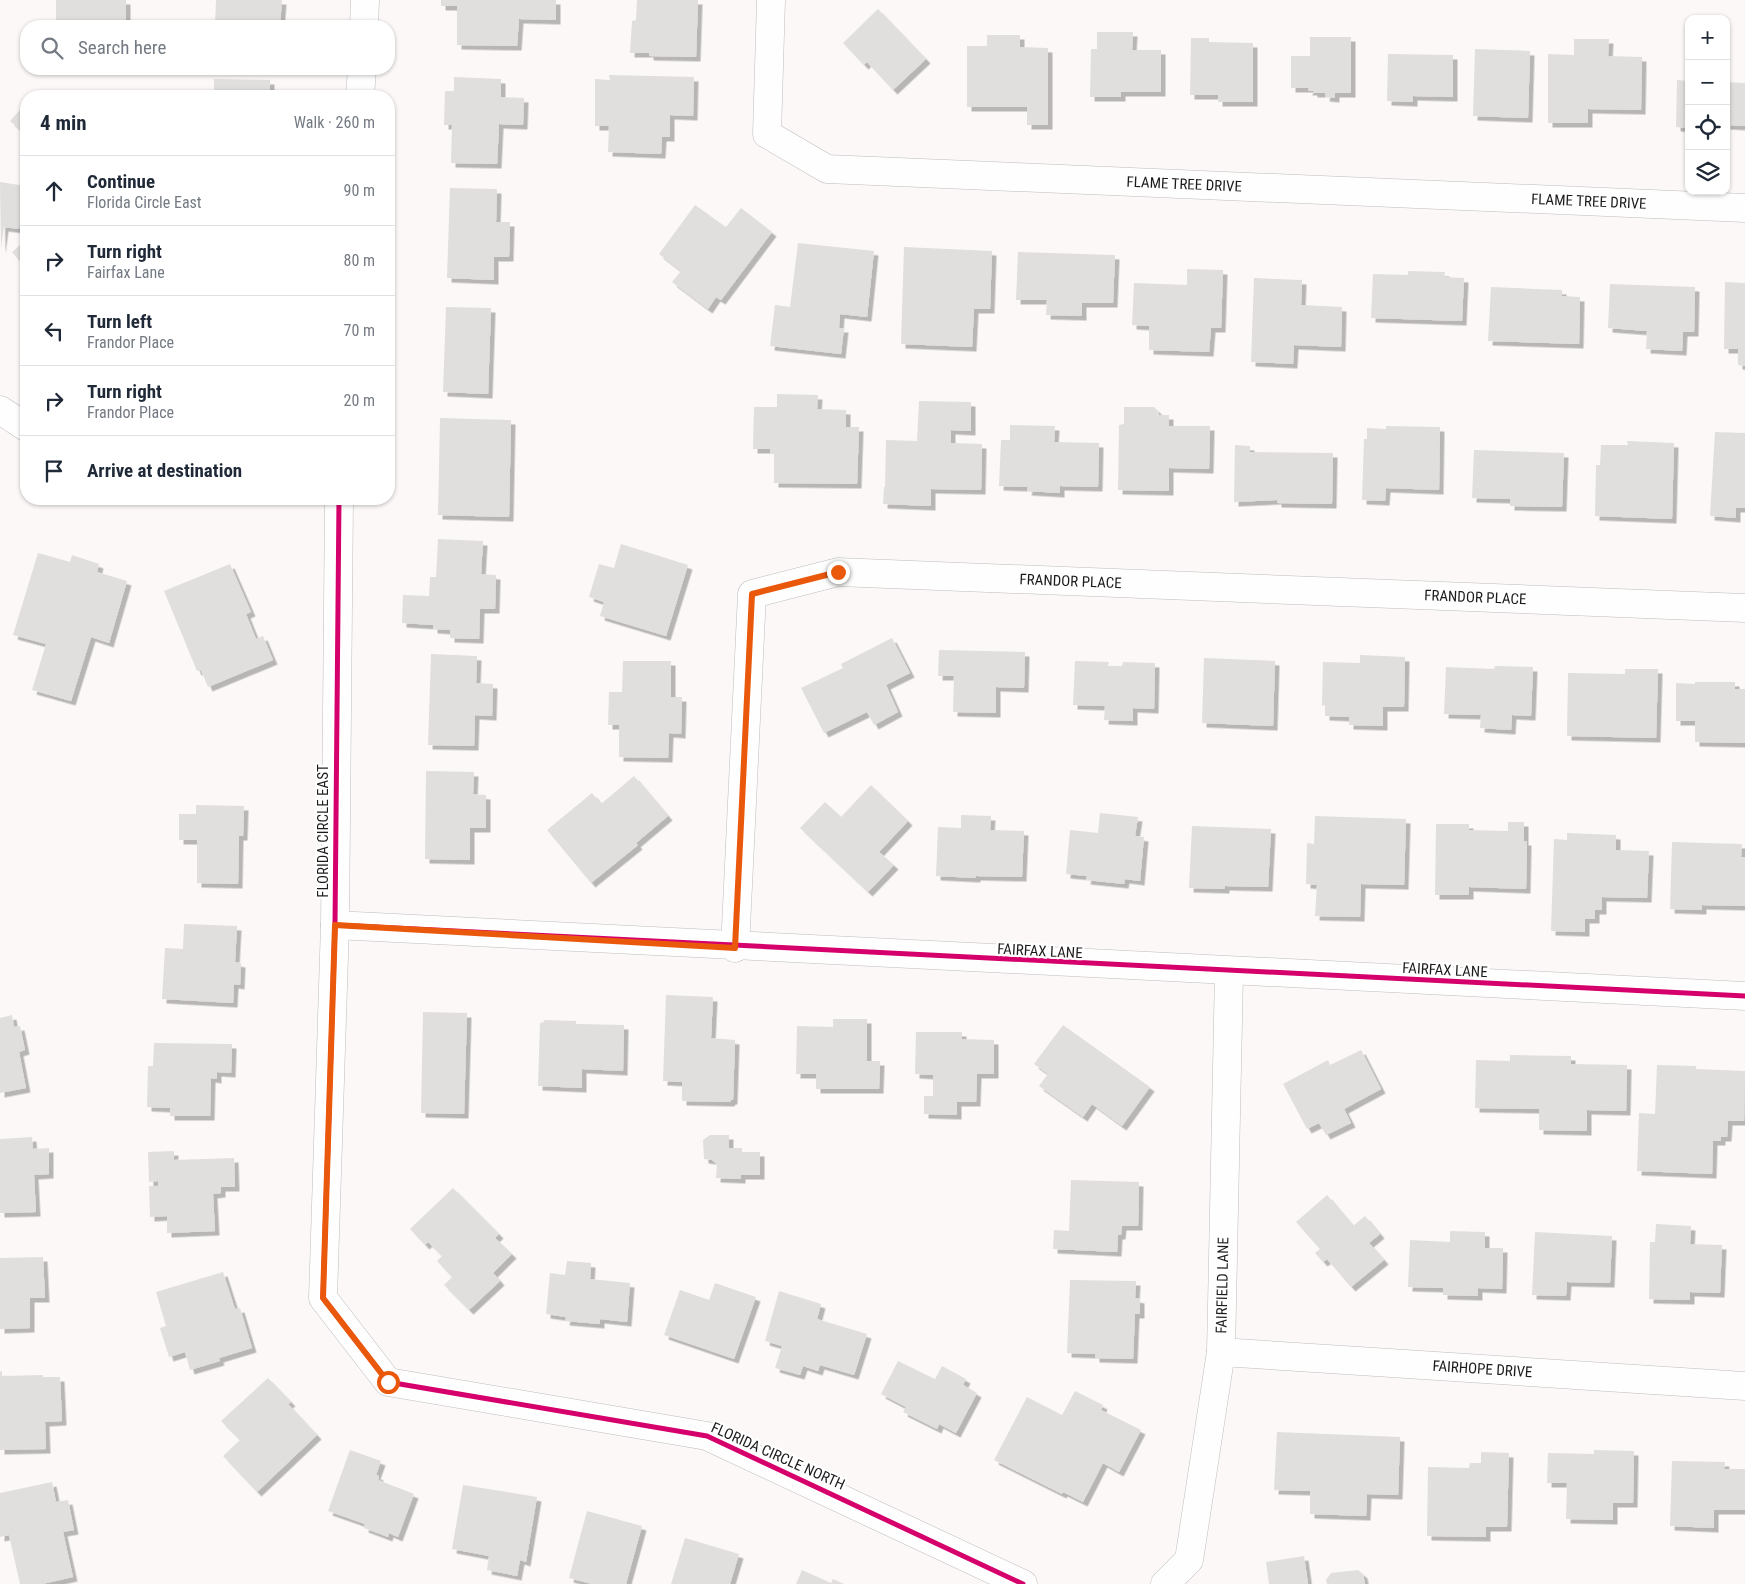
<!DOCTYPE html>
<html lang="en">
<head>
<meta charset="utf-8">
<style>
	body { margin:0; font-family:"Roboto Condensed",sans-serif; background:#f2f2f3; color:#1f2937 }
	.controls { position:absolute; right:15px; top:15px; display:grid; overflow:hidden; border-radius:10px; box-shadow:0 1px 4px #0004 }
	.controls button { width:45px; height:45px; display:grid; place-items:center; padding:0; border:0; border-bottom:1px solid #e0e1e3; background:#fff; color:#1f2937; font:25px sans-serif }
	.stop { position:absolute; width:15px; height:15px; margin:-11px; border:4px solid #ea580c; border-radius:50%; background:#fff }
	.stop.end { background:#ea580c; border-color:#fff; box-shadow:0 1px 5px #0008 }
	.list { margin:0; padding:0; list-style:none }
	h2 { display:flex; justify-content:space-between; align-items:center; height:65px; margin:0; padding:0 20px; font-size:21px }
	h2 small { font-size:16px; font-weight:400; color:#747a83 }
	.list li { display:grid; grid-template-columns:32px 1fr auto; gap:15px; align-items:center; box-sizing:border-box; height:70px; padding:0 20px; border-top:1px solid #e0e1e3 }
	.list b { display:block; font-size:19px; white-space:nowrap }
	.list p { margin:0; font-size:16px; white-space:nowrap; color:#747a83 }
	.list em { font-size:16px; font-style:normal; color:#747a83 }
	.icon { flex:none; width:28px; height:28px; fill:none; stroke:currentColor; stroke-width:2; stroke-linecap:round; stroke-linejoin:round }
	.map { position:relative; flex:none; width:1745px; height:1584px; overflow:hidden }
	.search { position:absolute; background:#fff; box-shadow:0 1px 4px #0004; left:20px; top:20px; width:375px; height:55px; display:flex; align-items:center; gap:12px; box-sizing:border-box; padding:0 18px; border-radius:20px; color:#747a83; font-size:19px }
	.panel { position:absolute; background:#fff; box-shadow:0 1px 4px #0004; left:20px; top:90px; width:375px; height:415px; border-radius:20px }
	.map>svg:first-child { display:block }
	.building { fill:#e1dfde; filter:url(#shadow) }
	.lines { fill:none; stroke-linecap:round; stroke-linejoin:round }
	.street-casing { stroke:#bfbdbc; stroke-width:29 }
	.street { stroke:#fefefe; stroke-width:28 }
	.cycleway-casing { stroke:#fff; stroke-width:8 }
	.cycleway { stroke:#d6006c; stroke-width:5 }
	.route { stroke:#ea580c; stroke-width:6 }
	.labels { text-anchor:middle; stroke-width:4.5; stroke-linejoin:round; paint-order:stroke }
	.street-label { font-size:15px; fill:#1d1b1a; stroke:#fff }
</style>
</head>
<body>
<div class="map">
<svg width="1745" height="1584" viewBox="0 0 1745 1584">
	<defs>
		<filter id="shadow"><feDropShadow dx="4.5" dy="4.5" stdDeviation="0" flood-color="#0004"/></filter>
	</defs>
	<rect width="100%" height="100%" fill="#fbf8f7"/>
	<path class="building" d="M 56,0 L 126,0 L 126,23 L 56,21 Z
		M 216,0 L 282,0 L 280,26 L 215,26 Z
		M 441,0 L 556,0 L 556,20 L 519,19 L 517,46 L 457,45 L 457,6 L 441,6 Z
		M 637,0 L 698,0 L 696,57 L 649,56 L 649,53 L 630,53 L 632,21 L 636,20 Z
		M 878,9 L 926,59 L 893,90 L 867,62 L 864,65 L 843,43 Z
		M 1097,32 L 1133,32 L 1132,50 L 1161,50 L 1161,92 L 1121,92 L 1121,97 L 1090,97 L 1091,49 L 1097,49 Z
		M 987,35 L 1020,35 L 1020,47 L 1048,48 L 1048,125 L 1027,125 L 1027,107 L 967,107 L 967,46 L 987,46 Z
		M 1310,37 L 1351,37 L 1351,93 L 1335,93 L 1335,98 L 1325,97 L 1326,93 L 1313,93 L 1313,91 L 1308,91 L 1309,88 L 1291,88 L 1291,56 L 1310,56 Z
		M 1191,38 L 1209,38 L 1209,42 L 1253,43 L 1253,102 L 1218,102 L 1218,95 L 1190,95 Z
		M 1574,39 L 1609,39 L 1608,56 L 1642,57 L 1641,110 L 1588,109 L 1588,123 L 1548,123 L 1548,54 L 1574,55 Z
		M 1475,49 L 1530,51 L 1528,118 L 1473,116 Z
		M 1388,54 L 1453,55 L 1453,97 L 1413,96 L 1413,102 L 1387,101 Z
		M 609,75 L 694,77 L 693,116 L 670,115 L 670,137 L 662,137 L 661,154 L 608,152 L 609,126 L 595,126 L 595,79 L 610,80 Z
		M 454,77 L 501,79 L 501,97 L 524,98 L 523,125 L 499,124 L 497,164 L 451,163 L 452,125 L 444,125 L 445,91 L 454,91 Z
		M 214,79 L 270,80 L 270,96 L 214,96 Z
		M 1677,80 L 1689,81 L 1689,128 L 1676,127 Z
		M 1726,82 L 1745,83 L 1745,126 L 1726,125 Z
		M 38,90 L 45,96 L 32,96 Z
		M 91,90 L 99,96 L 86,96 Z
		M 26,103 L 26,135 L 10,121 Z
		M 0,182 L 26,186 L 19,229 L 4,227 L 1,249 Z
		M 450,188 L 497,189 L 496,222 L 510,222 L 509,257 L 494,257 L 494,280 L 447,278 Z
		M 695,205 L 726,227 L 741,208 L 772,232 L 721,300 L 716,297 L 708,309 L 672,282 L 681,271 L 659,254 Z
		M 26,240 L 26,269 L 12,252 Z
		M 798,243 L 874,251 L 867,317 L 840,314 L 839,328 L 844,328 L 841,354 L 770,346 L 775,305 L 790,307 Z
		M 904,247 L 992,251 L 990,309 L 974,309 L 972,347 L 901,344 Z
		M 1018,252 L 1115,255 L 1113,303 L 1082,303 L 1082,316 L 1046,315 L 1047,300 L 1016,300 Z
		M 1187,269 L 1223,270 L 1221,328 L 1211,328 L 1209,352 L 1149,350 L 1149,326 L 1132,325 L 1134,283 L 1187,285 Z
		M 1408,271 L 1445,272 L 1444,277 L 1464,278 L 1462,321 L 1371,318 L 1373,274 L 1408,275 Z
		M 1254,278 L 1302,280 L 1301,305 L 1342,307 L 1341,347 L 1294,345 L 1293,364 L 1251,362 Z
		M 1725,282 L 1745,283 L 1745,366 L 1738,365 L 1738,349 L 1724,349 Z
		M 1610,284 L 1695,287 L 1694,332 L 1683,332 L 1682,351 L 1646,349 L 1647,331 L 1608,328 Z
		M 1491,287 L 1562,290 L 1562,296 L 1580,297 L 1579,344 L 1488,341 Z
		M 446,307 L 491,308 L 488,394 L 443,392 Z
		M 777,394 L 818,395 L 817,409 L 846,410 L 846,427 L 859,427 L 857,484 L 774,483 L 774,454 L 770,454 L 770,449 L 753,449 L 754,407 L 777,407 Z
		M 919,401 L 971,402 L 971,431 L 951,430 L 951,443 L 982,444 L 981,490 L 931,489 L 931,506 L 883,504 L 884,487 L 885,487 L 886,440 L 917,441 Z
		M 1124,407 L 1154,407 L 1159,412 L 1159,415 L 1169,415 L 1169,426 L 1210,426 L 1209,469 L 1169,468 L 1169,491 L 1118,490 L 1119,425 L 1124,424 Z
		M 440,418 L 511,420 L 509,517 L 438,515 Z
		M 1010,425 L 1055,426 L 1054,442 L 1099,443 L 1098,487 L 1060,486 L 1060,493 L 1027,491 L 1028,487 L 999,486 L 1001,440 L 1010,440 Z
		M 1386,426 L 1440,427 L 1439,490 L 1386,488 L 1385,501 L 1362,500 L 1364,439 L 1367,439 L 1367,428 L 1386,429 Z
		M 1715,432 L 1745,433 L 1745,508 L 1736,508 L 1736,518 L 1710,516 Z
		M 1627,441 L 1674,443 L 1672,519 L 1595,516 L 1596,465 L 1600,465 L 1601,445 L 1628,445 Z
		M 1235,445 L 1250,446 L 1250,452 L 1333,453 L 1332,504 L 1277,503 L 1277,500 L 1234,502 Z
		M 1474,450 L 1564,453 L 1562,507 L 1510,506 L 1510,499 L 1472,498 Z
		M 438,539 L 483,541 L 481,574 L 496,575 L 495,609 L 480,609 L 479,639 L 450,638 L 450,630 L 433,629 L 433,625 L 402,623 L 403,595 L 429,596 L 430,577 L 436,577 Z
		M 621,544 L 688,565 L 666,636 L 600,616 L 604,602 L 589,597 L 599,564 L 614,568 Z
		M 38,553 L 70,562 L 72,555 L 99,564 L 97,572 L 127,581 L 109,643 L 91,637 L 71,701 L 32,690 L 46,644 L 13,635 Z
		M 230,564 L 251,612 L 246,614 L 256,639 L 263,636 L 273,660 L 208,687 L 201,670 L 197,671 L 164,591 Z
		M 892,638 L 910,673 L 886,685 L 898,712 L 874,725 L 867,712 L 824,733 L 801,688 L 843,668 L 841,664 Z
		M 939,650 L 1025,652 L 1024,688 L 996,687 L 996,713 L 953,712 L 954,676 L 938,676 Z
		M 431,654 L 477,656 L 476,683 L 493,684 L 492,716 L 475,715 L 474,746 L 428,745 Z
		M 1360,655 L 1405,657 L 1404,707 L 1383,707 L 1383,726 L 1349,725 L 1349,717 L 1325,716 L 1325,705 L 1322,706 L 1323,662 L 1360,663 Z
		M 1204,658 L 1275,661 L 1273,726 L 1202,723 Z
		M 623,661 L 671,661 L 671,697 L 682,697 L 681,734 L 669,733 L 668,758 L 619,757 L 619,725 L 608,725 L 609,692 L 622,692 Z
		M 1075,661 L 1109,662 L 1108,666 L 1122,666 L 1123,662 L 1155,663 L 1154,709 L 1133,708 L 1133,721 L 1104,720 L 1105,706 L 1073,705 Z
		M 1495,666 L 1533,667 L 1531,716 L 1512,715 L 1511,730 L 1480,728 L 1481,715 L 1444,714 L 1446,667 L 1494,669 Z
		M 1625,669 L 1658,669 L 1656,738 L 1567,736 L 1568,673 L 1625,674 Z
		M 1695,682 L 1735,682 L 1735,689 L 1745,689 L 1745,743 L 1695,742 L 1695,721 L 1676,721 L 1676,683 L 1695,684 Z
		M 426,771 L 474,772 L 473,794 L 486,795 L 486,828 L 470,828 L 470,860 L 425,859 Z
		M 634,776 L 668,816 L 636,843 L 638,845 L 591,883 L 547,830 L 592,793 L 601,804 Z
		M 871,785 L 908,821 L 879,852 L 894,865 L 868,892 L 800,828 L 825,802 L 841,817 Z
		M 196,805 L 244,806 L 243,836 L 239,836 L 238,884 L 197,883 L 197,840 L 179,840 L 179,814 L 196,814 Z
		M 1100,813 L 1138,817 L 1135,836 L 1144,837 L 1140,881 L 1125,879 L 1124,884 L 1086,880 L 1087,876 L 1066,874 L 1070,830 L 1098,833 Z
		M 961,815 L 991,816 L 990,830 L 1024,831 L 1022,877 L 976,876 L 976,878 L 936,876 L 938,827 L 961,828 Z
		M 1315,816 L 1406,819 L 1404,885 L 1361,884 L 1360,917 L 1315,916 L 1317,885 L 1306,884 L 1307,843 L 1314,844 Z
		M 1508,822 L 1524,822 L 1524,841 L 1527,841 L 1526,889 L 1469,887 L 1469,895 L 1435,895 L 1436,824 L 1469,824 L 1469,830 L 1508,831 Z
		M 1192,826 L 1271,829 L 1268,887 L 1225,886 L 1225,889 L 1189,888 Z
		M 1567,833 L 1616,835 L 1616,850 L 1649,851 L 1647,898 L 1602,897 L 1602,910 L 1595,910 L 1595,919 L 1585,919 L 1585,932 L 1551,931 L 1554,839 L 1567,840 Z
		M 1672,842 L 1742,844 L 1741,857 L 1745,857 L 1745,906 L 1702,905 L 1702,910 L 1670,909 Z
		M 184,924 L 237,926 L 235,962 L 241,963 L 240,985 L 234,984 L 233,1003 L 162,999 L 165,948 L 183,949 Z
		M 666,995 L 713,997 L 711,1038 L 735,1040 L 733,1100 L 731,1100 L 730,1102 L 682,1101 L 682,1082 L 663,1081 Z
		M 423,1012 L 467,1013 L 464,1114 L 421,1113 Z
		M 12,1015 L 14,1027 L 20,1026 L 25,1050 L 19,1052 L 26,1088 L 0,1093 L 0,1018 Z
		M 833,1019 L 867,1019 L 867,1061 L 880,1061 L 879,1089 L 816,1089 L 816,1074 L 796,1074 L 797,1026 L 833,1027 Z
		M 544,1020 L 576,1021 L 576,1024 L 624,1025 L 623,1071 L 582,1069 L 582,1088 L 538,1086 L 540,1023 L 544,1022 Z
		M 1063,1025 L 1150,1087 L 1122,1126 L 1092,1104 L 1083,1117 L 1039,1086 L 1048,1074 L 1034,1064 Z
		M 916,1032 L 962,1032 L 962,1039 L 994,1040 L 994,1074 L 977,1074 L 976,1102 L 957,1102 L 957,1115 L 924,1114 L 924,1096 L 933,1096 L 933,1075 L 915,1074 Z
		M 154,1043 L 232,1044 L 231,1073 L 217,1072 L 217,1079 L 211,1078 L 210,1116 L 170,1116 L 170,1108 L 147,1107 L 148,1066 L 153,1066 Z
		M 1361,1050 L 1381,1089 L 1344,1109 L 1351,1123 L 1326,1135 L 1319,1123 L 1307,1129 L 1283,1084 L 1328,1060 L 1330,1065 Z
		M 1510,1055 L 1571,1056 L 1571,1064 L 1627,1065 L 1626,1111 L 1587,1110 L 1587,1131 L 1539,1130 L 1539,1109 L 1475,1108 L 1476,1060 L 1510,1061 Z
		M 1657,1065 L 1696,1066 L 1696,1069 L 1745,1071 L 1744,1121 L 1728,1121 L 1727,1137 L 1721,1137 L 1721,1141 L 1713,1141 L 1712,1174 L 1637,1171 L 1639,1113 L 1655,1114 Z
		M 710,1135 L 729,1135 L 729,1148 L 742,1148 L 742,1152 L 760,1152 L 760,1175 L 741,1175 L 741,1179 L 716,1178 L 717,1164 L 712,1160 L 704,1159 L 703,1140 Z
		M 32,1137 L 33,1149 L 49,1148 L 49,1174 L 34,1175 L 36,1212 L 0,1213 L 0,1139 Z
		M 174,1151 L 174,1160 L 234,1158 L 235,1187 L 221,1187 L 221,1193 L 213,1194 L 215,1231 L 167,1233 L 167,1216 L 150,1217 L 149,1186 L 158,1186 L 158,1181 L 149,1182 L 148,1152 Z
		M 1071,1180 L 1139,1182 L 1138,1226 L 1122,1226 L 1121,1235 L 1118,1235 L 1117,1252 L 1053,1249 L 1054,1230 L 1069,1231 Z
		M 453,1188 L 499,1234 L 495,1238 L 512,1254 L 493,1273 L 500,1281 L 469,1310 L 444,1285 L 452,1277 L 437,1261 L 442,1256 L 428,1242 L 425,1245 L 410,1229 Z
		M 1327,1195 L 1353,1226 L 1365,1216 L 1380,1234 L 1369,1243 L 1384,1260 L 1351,1287 L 1327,1259 L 1323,1262 L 1315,1253 L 1320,1249 L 1296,1222 Z
		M 1656,1224 L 1691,1226 L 1690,1244 L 1722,1245 L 1720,1293 L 1690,1292 L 1690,1300 L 1649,1299 L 1650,1242 L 1655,1242 Z
		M 1450,1231 L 1485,1232 L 1485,1248 L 1503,1248 L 1502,1289 L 1478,1288 L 1478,1296 L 1443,1295 L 1443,1288 L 1408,1287 L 1410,1240 L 1450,1242 Z
		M 1535,1232 L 1612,1236 L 1610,1283 L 1567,1282 L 1566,1296 L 1532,1295 Z
		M 43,1257 L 45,1298 L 30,1298 L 30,1328 L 0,1329 L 0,1258 Z
		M 567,1261 L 591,1263 L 590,1279 L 630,1283 L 627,1322 L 600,1319 L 600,1324 L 565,1321 L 566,1317 L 546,1314 L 550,1273 L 565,1275 Z
		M 223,1272 L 235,1309 L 240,1308 L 252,1348 L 219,1358 L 220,1361 L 190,1370 L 185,1352 L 169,1357 L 160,1328 L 166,1326 L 156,1292 Z
		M 1070,1280 L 1136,1281 L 1135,1298 L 1140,1299 L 1140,1314 L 1135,1314 L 1133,1359 L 1095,1358 L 1095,1354 L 1067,1353 Z
		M 715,1283 L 756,1297 L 734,1359 L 664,1335 L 680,1290 L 709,1300 Z
		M 779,1291 L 821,1304 L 817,1319 L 867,1334 L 854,1375 L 820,1365 L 818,1371 L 803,1366 L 800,1375 L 775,1368 L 782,1346 L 765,1341 Z
		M 898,1361 L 935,1379 L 942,1366 L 966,1379 L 963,1385 L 977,1393 L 956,1433 L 939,1424 L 937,1429 L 903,1412 L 906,1407 L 881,1394 Z
		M 2,1371 L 2,1376 L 43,1375 L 43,1377 L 60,1377 L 62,1421 L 45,1422 L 46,1449 L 0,1450 L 0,1372 Z
		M 268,1378 L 291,1402 L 288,1404 L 317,1435 L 257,1492 L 223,1456 L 240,1440 L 221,1421 Z
		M 1075,1391 L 1103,1405 L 1101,1410 L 1141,1430 L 1119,1472 L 1103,1463 L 1083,1502 L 1063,1492 L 1062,1494 L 994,1460 L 1027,1397 L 1062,1415 Z
		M 1277,1432 L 1400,1437 L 1398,1495 L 1367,1494 L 1366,1516 L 1310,1514 L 1310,1491 L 1274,1490 Z
		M 350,1450 L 381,1461 L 376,1475 L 379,1476 L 378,1480 L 414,1494 L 398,1537 L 389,1533 L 388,1537 L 364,1528 L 365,1524 L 328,1511 Z
		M 1594,1450 L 1634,1451 L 1633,1503 L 1613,1503 L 1613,1520 L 1566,1519 L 1567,1483 L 1547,1483 L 1548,1453 L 1594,1454 Z
		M 1481,1452 L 1509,1453 L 1507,1527 L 1486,1527 L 1486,1537 L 1427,1536 L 1428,1467 L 1469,1468 L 1470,1463 L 1481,1463 Z
		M 1672,1461 L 1725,1462 L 1724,1469 L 1745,1469 L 1745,1510 L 1714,1510 L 1714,1528 L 1670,1526 Z
		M 52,1482 L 56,1502 L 68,1500 L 74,1530 L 63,1532 L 73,1577 L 42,1584 L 20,1584 L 9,1535 L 0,1537 L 0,1493 Z
		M 463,1485 L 537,1497 L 526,1562 L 520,1560 L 517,1576 L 487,1570 L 489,1556 L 452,1549 Z
		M 587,1511 L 642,1526 L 626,1584 L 592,1584 L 569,1578 Z
		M 685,1538 L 739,1554 L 730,1584 L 671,1584 Z
		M 1304,1556 L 1308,1584 L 1269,1584 L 1266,1562 Z
		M 802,1570 L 831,1583 L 833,1579 L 844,1584 L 796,1584 Z
		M 1358,1570 L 1363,1574 L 1365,1584 L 1327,1584 L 1326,1580 L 1331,1573 Z"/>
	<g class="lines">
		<defs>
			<g id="street">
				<path id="s1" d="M 771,0 L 767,134 L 827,169 L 1745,208"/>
				<path d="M 364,26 L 365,0"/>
				<path d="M 360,96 L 362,69"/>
				<path d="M 0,410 L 26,427"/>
				<path d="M 339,499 L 335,925 L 323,1298 L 388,1382 L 707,1436 L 1023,1584"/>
				<path d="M 335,925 C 805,952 1275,975 1745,996"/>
				<path id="s2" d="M 735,948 L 752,594 L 838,572 L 1745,608"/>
				<path id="s3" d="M 1221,1352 L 1745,1386"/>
				<path id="s4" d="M 1165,1584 L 1189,1560 L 1221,1352 L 1229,973"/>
			</g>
		</defs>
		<use href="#street" class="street-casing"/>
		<use href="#street" class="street"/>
		<defs>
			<path id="cycleway" d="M 339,499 L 335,925 L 323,1298 L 388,1382 L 707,1436 L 1023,1584
				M 335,925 C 805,952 1275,975 1745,996"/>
		</defs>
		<use href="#cycleway" class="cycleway-casing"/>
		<use href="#cycleway" class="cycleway"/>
	</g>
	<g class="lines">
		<path class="route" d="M 388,1382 L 323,1298 L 335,925 L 735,948 L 752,594 L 838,572"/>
	</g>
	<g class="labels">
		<g class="street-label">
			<text dy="5" stroke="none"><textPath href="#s1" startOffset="561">FLAME TREE DRIVE</textPath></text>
			<text dy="5" stroke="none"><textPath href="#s1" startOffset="966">FLAME TREE DRIVE</textPath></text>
			<text dy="5" stroke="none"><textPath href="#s2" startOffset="676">FRANDOR PLACE</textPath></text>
			<text dy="5" stroke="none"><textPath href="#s2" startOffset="1081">FRANDOR PLACE</textPath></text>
			<text transform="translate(323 831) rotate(-90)" y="5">FLORIDA CIRCLE EAST</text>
			<text transform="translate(1040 951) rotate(3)" y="5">FAIRFAX LANE</text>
			<text transform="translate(1445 970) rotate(3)" y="5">FAIRFAX LANE</text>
			<text dy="5" stroke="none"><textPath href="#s4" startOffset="311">FAIRFIELD LANE</textPath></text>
			<text dy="5" stroke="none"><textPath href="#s3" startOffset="262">FAIRHOPE DRIVE</textPath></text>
			<text transform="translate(778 1456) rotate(24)" y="5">FLORIDA CIRCLE NORTH</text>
		</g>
	</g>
</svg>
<div class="controls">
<button>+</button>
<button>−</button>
<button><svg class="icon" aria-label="locate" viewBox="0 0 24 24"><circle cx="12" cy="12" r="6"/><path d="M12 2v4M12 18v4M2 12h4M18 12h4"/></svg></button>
<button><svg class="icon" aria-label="layers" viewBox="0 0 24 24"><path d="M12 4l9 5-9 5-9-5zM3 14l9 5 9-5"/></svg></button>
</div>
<div class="stop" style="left:388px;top:1382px"></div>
<div class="stop end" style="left:838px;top:572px"></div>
<div class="search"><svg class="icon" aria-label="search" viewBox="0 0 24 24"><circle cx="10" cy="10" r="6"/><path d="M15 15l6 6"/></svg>Search here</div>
<section class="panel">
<h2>4 min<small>Walk · 260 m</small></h2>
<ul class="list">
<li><svg class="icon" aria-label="ahead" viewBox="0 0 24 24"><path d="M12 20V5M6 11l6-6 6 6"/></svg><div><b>Continue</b><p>Florida Circle East</p></div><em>90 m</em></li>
<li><svg class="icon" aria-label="right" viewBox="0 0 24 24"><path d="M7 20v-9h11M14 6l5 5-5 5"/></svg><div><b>Turn right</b><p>Fairfax Lane</p></div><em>80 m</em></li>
<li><svg class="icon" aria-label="left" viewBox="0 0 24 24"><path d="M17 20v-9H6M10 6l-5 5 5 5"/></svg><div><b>Turn left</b><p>Frandor Place</p></div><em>70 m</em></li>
<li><svg class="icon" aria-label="right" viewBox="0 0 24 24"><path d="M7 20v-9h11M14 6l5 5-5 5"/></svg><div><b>Turn right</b><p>Frandor Place</p></div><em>20 m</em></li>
<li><svg class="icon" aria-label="arrive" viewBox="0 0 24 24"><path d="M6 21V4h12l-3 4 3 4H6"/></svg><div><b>Arrive at destination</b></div></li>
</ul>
</section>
</div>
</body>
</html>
